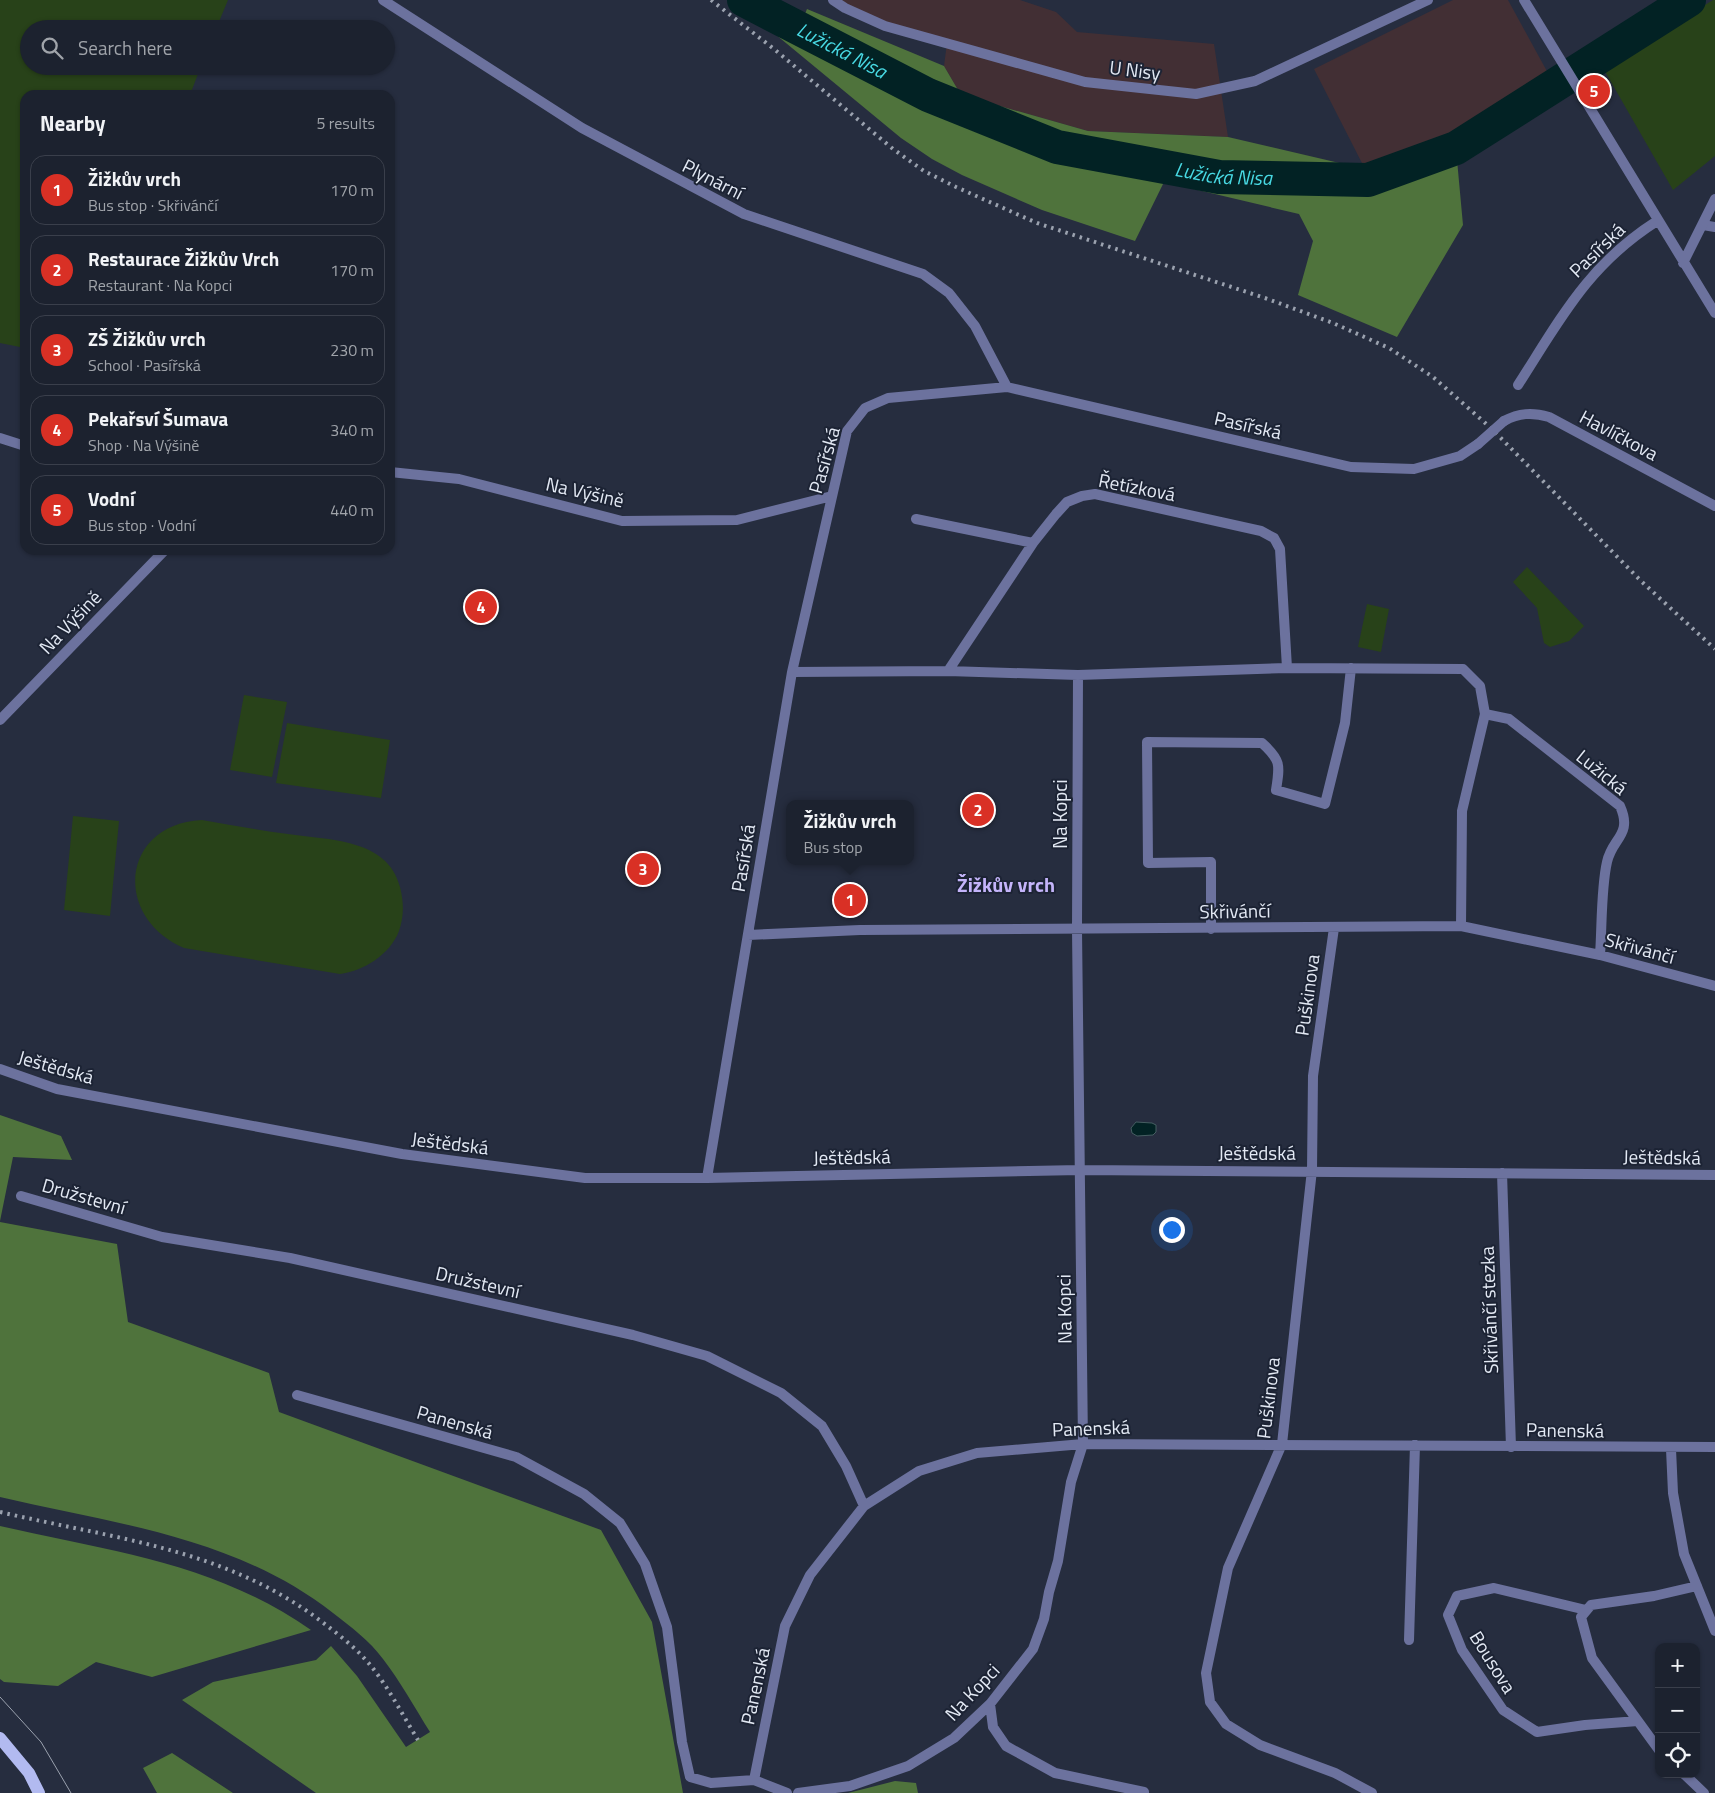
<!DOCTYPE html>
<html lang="en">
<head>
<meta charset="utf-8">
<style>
	body { margin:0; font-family:"Titillium Web",sans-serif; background:#292f3b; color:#f1f3f6 }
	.controls { position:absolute; right:15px; bottom:15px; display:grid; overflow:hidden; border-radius:10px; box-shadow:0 1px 4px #0004 }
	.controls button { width:45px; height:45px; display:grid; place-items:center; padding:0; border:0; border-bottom:1px solid #3a3f4b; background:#1c222f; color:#f1f3f6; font:25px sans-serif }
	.you { position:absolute; left:1171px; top:1229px; width:18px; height:18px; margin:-12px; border:4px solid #fff; border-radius:50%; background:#1a73e8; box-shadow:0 0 0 8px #1a73e833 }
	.badge { display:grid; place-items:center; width:32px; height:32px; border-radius:50%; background:#d93025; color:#fff; font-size:16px; font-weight:700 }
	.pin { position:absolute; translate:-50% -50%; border:2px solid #fff; box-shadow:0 1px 5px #0006 }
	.popup { position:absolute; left:786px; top:800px; width:128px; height:65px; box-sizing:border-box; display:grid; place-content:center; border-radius:10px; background:#1c222f; filter:drop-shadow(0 1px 4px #0005); font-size:16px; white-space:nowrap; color:#a0a4aa }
	.popup b { font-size:19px; color:#f1f3f6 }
	.popup::after { content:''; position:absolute; left:50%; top:100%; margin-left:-10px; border:10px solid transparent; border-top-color:#1c222f }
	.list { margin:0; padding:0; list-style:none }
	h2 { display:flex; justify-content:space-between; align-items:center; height:65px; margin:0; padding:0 20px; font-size:21px }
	h2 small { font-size:16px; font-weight:400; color:#a0a4aa }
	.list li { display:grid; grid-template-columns:32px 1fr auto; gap:15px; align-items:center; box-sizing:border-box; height:70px; margin:0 10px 10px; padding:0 10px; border:1px solid #3a3f4b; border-radius:15px }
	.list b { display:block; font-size:19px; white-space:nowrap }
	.list p { margin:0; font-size:16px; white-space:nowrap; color:#a0a4aa }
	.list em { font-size:16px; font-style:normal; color:#a0a4aa }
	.icon { flex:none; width:28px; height:28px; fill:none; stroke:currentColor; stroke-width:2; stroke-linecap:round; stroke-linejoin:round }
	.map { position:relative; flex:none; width:1715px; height:1793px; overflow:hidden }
	.search { position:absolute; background:#1c222f; box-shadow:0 1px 4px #0004; left:20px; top:20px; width:375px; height:55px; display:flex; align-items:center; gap:12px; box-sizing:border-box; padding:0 18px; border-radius:28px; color:#a0a4aa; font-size:19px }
	.panel { position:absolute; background:#1c222f; box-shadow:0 1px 4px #0004; left:20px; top:90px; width:375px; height:465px; border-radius:15px }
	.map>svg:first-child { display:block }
	.industrial { fill:#422f34 }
	.green { fill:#284219 }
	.forest { fill:#4f733c }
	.water { fill:#022224; stroke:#465e62 }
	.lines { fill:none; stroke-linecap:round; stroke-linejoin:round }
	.river { stroke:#022224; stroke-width:34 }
	.pedestrian { stroke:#6c729e; stroke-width:10 }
	.minor { stroke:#6c729e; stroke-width:10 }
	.primary { stroke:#b2baf0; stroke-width:12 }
	.tram { stroke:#9ba2af; stroke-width:1 }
	.rail { stroke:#9ba2af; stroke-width:4; stroke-dasharray:2.5 5; stroke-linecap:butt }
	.minor-bridge { stroke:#6c729e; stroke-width:10 }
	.labels { text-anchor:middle; stroke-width:4; stroke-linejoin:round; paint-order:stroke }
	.street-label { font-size:19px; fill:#e3e9f4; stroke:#1c2334 }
	.water-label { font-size:20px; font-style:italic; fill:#48d9e3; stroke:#1c2334 }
	.neighbourhood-label { font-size:20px; font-weight:bold; fill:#c4b4fa; stroke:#1c2334 }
</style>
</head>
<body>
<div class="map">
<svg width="1715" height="1793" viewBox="0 0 1715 1793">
	<rect width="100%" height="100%" fill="#262d3f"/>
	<path class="industrial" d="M 833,0 L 1020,0 L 1056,12 L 1077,32 L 1214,44 L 1228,137 L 1088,131 L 961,95 L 944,66 L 947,43 L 885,26 Z
		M 1453,0 L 1508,0 L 1549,75 L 1455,138 L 1375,169 L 1365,169 L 1314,69 Z"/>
	<path class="green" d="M 0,0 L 228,0 L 216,29 L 29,29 L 29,66 L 201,66 L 190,95 L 25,95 L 25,348 L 0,343 Z
		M 1713,0 L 1715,0 L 1715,156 L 1673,190 L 1603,68 Z
		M 1527,567 L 1584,626 L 1569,641 L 1550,647 L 1544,643 L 1537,608 L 1513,582 Z
		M 1367,604 L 1389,609 L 1381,652 L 1358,647 Z
		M 244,695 L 287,702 L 272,777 L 230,770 Z
		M 287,723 L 390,740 L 381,798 L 276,783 Z
		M 73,816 L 119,821 L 110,916 L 64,910 Z
		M 202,820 C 230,825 259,830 288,834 C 327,840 388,838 400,887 C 404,903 404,916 399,931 C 390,955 363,971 340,974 L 184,948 C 112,917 121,824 202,820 Z"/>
	<path class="forest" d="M 734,0 L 764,0 L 802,21 L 807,9 L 944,66 L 961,95 L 1088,131 L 1228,137 L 1365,169 L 1375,169 L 1455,138 L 1463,225 L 1397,337 L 1298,295 L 1313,241 L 1299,214 L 1164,182 L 1135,241 L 1042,210 L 962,175 L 932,159 L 901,138 Z
		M 0,1115 L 61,1136 L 72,1160 L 13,1157 L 0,1221 Z
		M 0,1222 L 117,1244 L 128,1322 L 269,1373 L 279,1412 L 601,1530 L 652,1622 L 683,1793 L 316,1793 L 182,1700 L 213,1682 L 316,1660 L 331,1646 L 357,1676 L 406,1747 L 430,1732 C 415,1708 400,1681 383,1659 C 370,1641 350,1626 333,1613 C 236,1537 116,1524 0,1497 Z
		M 0,1526 C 113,1552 213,1562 311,1630 L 152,1677 L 96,1662 L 58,1686 L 4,1682 L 0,1679 Z
		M 172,1753 L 233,1793 L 157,1793 L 143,1768 Z
		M 895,1781 L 916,1783 L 918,1793 L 848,1793 Z"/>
	<path class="water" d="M 1136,1122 L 1152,1123 L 1156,1125 L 1156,1132 L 1153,1135 L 1137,1136 L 1132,1133 L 1131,1128 Z"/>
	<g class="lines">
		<path class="river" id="s1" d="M 744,0 L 928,95 L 1057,147 L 1219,177 L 1368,180 L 1456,148 L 1689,0"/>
		<path class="pedestrian" d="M 1703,225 L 1715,227"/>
		<path class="minor" d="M 383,0 L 582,128 L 744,214 L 923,274 L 949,293 L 975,326 L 1007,387
			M 833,0 L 845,8 L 885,26 L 1085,82 L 1196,94 L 1255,81 L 1428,0
			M 1524,0 L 1715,313
			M 1683,263 L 1715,199
			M 1518,385 C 1561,318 1588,265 1657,221
			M 1504,421 C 1519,413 1532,412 1549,417 L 1715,506
			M 0,438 L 25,446
			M 390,472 L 459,479 L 622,521 L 737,520 L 832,496
			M 916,519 L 1033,543
			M 948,671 L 1033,543 L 1056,514 L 1067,502 L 1082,496 L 1095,494 L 1261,531 L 1274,538 L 1280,549 L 1287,668
			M 792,672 L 948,671 L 1078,675 L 1287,668 L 1463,669 L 1480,686 L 1485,714 L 1462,811 L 1461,926
			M 1485,714 L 1509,719 L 1620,806 C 1633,835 1612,838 1607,862 C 1601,888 1602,928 1600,955
			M 0,720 L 165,550
			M 1334,928 L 1313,1076 L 1312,1170 L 1282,1444 L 1228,1568 L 1206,1673 L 1210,1702 L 1226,1724 L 1260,1745 L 1335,1773 L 1372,1793
			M 1211,929 L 1211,862 L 1148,863 L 1147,742 L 1262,743 C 1281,760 1280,765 1276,790 L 1325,804 L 1345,723 L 1351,668
			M 748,935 L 860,930 L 1461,926 L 1600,955 L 1715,986
			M 0,1069 L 57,1089 L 402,1154 L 585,1178 L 707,1178 L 1080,1170 L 1715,1175
			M 1502,1173 L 1511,1447
			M 707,1178 L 792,672 L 847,431 L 865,408 L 888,398 L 1007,387 L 1351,467 L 1414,469 L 1460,456 L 1478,444
			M 21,1196 L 162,1237 L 290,1258 L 633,1335 L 707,1356 L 781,1393 L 822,1426 L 846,1466 L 864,1506
			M 297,1395 L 516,1457 L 584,1494 L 620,1523 L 645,1564 L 667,1627 L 682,1742 L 690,1777 L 711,1783 L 754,1780 L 787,1793
			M 1671,1449 L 1673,1493 L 1684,1554 L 1715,1631
			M 1586,1610 L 1494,1588 L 1457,1596 L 1448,1615 L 1462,1650 L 1503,1710 L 1537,1732 L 1585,1725 L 1638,1721
			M 1409,1640 L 1415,1445
			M 990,1704 L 993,1727 L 1006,1746 L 1055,1773 L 1144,1792
			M 1659,1750 L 1592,1658 L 1581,1617 L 1591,1605 L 1654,1596 L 1697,1586
			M 1684,1774 L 1704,1793
			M 754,1780 L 785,1626 L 810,1575 L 864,1506 L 919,1471 L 977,1453 L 1083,1444 L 1715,1447
			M 798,1793 L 850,1786 L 908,1766 L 954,1738 L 990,1704 L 1033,1649 L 1044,1619 L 1049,1592 L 1058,1561 L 1071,1482 L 1083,1444 L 1077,930 L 1078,675"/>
		<path class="primary" d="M 0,1738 L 29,1773 L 39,1793"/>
		<path class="tram" d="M 0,1697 L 41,1742 L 71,1793"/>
		<path class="rail" d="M 711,0 L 774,49 L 893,149 L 924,171 L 956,187 L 1037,223 L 1265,298 L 1333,323 L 1389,348 L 1433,377 L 1492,429 L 1641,581 L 1715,649
			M 0,1512 C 116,1539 229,1549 326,1625 C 342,1637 359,1651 371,1666 C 389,1688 403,1716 418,1740"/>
		<path class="minor-bridge" d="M 1478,444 L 1504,421"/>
	</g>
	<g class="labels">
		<g class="street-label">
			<text transform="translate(1135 70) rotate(7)" y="7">U Nisy</text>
			<text transform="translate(713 179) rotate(27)" y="7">Plynární</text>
			<text transform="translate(1597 250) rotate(-44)" y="7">Pasířská</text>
			<text transform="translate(1248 425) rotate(13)" y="7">Pasířská</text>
			<text transform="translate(1619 435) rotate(28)" y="7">Havlíčkova</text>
			<text transform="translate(824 460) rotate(-74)" y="7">Pasířská</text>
			<text transform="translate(1137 487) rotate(11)" y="7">Řetízková</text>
			<text transform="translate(585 492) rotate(13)" y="7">Na Výšině</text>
			<text transform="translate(70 622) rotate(-46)" y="7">Na Výšině</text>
			<text transform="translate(1602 772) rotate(39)" y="7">Lužická</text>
			<text transform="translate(1060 814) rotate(-90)" y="7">Na Kopci</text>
			<text transform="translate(743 858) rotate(-81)" y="7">Pasířská</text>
			<text transform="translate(1235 911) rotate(-1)" y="7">Skřivánčí</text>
			<text transform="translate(1640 948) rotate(15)" y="7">Skřivánčí</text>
			<text transform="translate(1307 995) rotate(-82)" y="7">Puškinova</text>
			<text transform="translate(56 1067) rotate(16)" y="7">Ještědská</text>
			<text transform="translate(450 1143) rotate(7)" y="7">Ještědská</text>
			<text x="1257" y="1160">Ještědská</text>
			<text transform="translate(852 1157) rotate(-1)" y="7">Ještědská</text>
			<text transform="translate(1662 1157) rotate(1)" y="7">Ještědská</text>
			<text transform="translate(84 1196) rotate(16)" y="7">Družstevní</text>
			<text transform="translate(478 1282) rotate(13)" y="7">Družstevní</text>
			<text transform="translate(1064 1309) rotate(-91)" y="7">Na Kopci</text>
			<text transform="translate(1489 1310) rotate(-92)" y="7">Skřivánčí stezka</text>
			<text transform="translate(1268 1398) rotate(-83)" y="7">Puškinova</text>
			<text transform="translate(455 1422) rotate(16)" y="7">Panenská</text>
			<text transform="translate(1091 1428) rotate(-2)" y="7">Panenská</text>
			<text transform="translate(1565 1430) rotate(1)" y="7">Panenská</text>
			<text transform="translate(1493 1662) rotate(58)" y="7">Bousova</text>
			<text transform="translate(755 1686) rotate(-78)" y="7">Panenská</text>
			<text transform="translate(972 1692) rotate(-47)" y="7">Na Kopci</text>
		</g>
		<g class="water-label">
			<text dy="7" stroke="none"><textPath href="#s1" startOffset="110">Lužická Nisa</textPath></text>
			<text dy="7" stroke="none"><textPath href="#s1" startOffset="515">Lužická Nisa</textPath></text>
		</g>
		<g class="neighbourhood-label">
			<text x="1006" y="892">Žižkův vrch</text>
		</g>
	</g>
</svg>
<div class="controls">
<button>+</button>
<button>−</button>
<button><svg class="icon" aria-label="locate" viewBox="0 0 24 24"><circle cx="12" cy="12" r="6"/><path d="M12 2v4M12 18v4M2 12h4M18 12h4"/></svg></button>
</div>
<div class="you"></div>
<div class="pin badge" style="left:850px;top:900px">1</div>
<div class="popup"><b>Žižkův vrch</b>Bus stop</div>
<div class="pin badge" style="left:978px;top:810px">2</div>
<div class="pin badge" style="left:643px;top:869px">3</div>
<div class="pin badge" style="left:481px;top:607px">4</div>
<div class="pin badge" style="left:1594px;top:91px">5</div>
<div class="search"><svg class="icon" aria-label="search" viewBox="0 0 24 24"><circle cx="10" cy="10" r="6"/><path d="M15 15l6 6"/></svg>Search here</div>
<section class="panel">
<h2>Nearby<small>5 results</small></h2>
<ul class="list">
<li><span class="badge">1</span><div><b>Žižkův vrch</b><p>Bus stop · Skřivánčí</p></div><em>170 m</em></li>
<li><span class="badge">2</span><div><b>Restaurace Žižkův Vrch</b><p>Restaurant · Na Kopci</p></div><em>170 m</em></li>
<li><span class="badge">3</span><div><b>ZŠ Žižkův vrch</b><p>School · Pasířská</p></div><em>230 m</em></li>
<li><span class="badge">4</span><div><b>Pekařsví Šumava</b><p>Shop · Na Výšině</p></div><em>340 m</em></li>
<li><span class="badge">5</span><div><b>Vodní</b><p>Bus stop · Vodní</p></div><em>440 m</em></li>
</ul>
</section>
</div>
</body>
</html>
